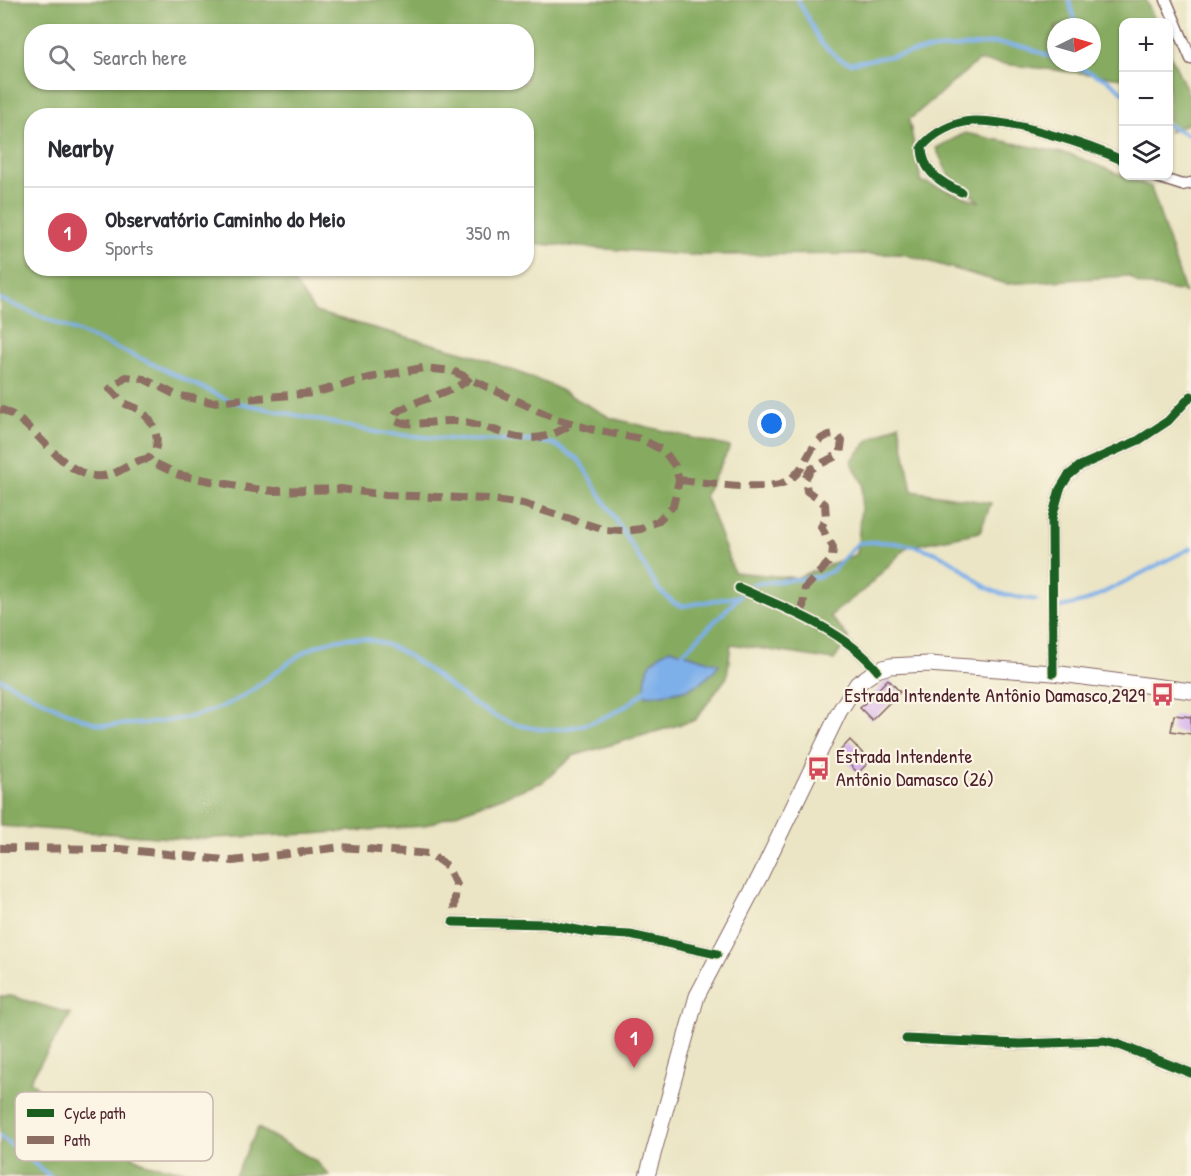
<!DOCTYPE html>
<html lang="en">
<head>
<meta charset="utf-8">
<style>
	body { margin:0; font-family:"Patrick Hand",sans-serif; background:#f7f7f7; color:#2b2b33 }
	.controls { position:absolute; right:18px; top:18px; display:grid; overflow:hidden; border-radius:12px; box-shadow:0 2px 4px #0004 }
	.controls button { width:54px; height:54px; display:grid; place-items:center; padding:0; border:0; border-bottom:2px solid #e1e1e2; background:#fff; color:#2b2b33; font:30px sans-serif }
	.compass { position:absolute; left:1047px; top:18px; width:54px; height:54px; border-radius:50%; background:#fff; box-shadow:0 2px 4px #0004; rotate:85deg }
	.you { position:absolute; left:772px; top:424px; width:21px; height:21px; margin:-15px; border:4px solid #fff; border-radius:50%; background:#1a73e8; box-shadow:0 0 0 9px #1a73e833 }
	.badge { display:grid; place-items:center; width:39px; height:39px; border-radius:50%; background:#d1495b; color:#fff; font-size:20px; font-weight:700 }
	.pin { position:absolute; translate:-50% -50px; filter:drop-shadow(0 2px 3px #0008) }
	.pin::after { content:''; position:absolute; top:32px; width:21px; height:18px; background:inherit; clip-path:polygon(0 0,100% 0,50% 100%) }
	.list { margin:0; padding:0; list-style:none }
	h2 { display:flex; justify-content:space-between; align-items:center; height:78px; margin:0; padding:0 24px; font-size:26px }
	h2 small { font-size:20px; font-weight:400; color:#7c7c81 }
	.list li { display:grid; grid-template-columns:39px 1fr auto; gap:18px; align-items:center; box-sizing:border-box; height:90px; padding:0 24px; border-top:2px solid #e1e1e2 }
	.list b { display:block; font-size:22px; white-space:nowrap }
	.list p { margin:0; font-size:20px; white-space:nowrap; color:#7c7c81 }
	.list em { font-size:20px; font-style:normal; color:#7c7c81 }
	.icon { flex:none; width:33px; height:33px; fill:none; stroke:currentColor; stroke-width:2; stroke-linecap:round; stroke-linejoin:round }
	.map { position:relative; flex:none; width:1191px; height:1176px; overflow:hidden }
	.search { position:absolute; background:#fff; box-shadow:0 2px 4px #0004; left:24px; top:24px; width:510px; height:66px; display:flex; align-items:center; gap:15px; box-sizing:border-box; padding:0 21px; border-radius:24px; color:#7c7c81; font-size:22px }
	.panel { position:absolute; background:#fff; box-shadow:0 2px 4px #0004; left:24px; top:108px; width:510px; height:168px; border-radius:24px }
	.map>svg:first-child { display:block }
	.forest { fill:#86ab61; stroke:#686546; stroke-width:1.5; fill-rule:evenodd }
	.water { fill:#7dafe9; stroke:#64678a; stroke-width:1.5 }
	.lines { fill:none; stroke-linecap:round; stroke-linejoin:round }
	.stream { stroke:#7dafe9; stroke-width:4 }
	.building { fill:#d4adf0 }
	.street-casing { stroke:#826461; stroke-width:13 }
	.secondary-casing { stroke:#826461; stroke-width:17 }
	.street { stroke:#fff; stroke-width:10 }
	.secondary { stroke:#fff; stroke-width:15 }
	.quiet { stroke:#8d6e63; stroke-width:8; stroke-dasharray:15 8; stroke-linecap:butt }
	.cycleway-casing { stroke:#fcf5e5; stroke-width:13 }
	.cycleway { stroke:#1b5e20; stroke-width:9 }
	.labels { text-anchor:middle; stroke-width:4.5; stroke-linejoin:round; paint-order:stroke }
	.poi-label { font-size:20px; fill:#4a1f2b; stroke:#fcf5e5; text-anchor:end }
	.key { fill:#fcf5e5; stroke:#c7b5ad; stroke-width:1.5 }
	.key-label { font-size:16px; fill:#4a1f2b }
</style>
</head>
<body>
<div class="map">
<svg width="1191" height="1176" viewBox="0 0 1191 1176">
	<rect width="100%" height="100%" fill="#fcf5e5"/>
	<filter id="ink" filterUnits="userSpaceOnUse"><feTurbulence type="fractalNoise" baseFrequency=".0167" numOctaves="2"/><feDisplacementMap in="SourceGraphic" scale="12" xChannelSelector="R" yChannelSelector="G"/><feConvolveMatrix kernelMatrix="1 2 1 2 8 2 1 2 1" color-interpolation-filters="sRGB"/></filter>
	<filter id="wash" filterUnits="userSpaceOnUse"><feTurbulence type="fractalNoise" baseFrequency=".008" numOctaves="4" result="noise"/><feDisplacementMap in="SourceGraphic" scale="24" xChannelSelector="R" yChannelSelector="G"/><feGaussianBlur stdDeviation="1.35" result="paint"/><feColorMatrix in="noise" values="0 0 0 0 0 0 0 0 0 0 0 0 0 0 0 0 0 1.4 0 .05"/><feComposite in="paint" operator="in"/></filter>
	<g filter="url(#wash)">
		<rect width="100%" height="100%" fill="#ebe5c5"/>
		<path class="forest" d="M 0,0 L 1146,0 L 1156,22 L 1124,22 L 1123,78 L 978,61 L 909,120 L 921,181 L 980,202 L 948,174 L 936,148 L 965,133 L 1072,155 L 1151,187 L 1185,292 L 1139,284 L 1129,276 L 1006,284 L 903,254 L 687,255 L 527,243 L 526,116 L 32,116 L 32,268 L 285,269 L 315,312 L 470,354 L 551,385 L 611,418 L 730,447 L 705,495 L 734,572 L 796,578 L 857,554 L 863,484 L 851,461 L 869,440 L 899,424 L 912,491 L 991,503 L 980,532 L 907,547 L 866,588 L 830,616 L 849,638 L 834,660 L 731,644 L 727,677 L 695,720 L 573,756 L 543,782 L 423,826 L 311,834 L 186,839 L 0,826 ZM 1056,27 L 1092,27 L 1092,63 L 1056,63 ZM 32,32 L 526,32 L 526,82 L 32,82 Z
			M 1168,50 L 1191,99 L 1191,122 L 1169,132 Z
			M 0,996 L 11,996 L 71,1014 L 30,1080 L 75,1126 L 147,1164 L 215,1176 L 0,1176 Z
			M 258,1128 L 316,1161 L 330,1176 L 235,1176 Z"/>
		<path class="water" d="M 670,649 L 719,664 C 700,692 677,692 646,696 C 643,673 648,659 670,649 Z"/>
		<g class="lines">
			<path class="stream" d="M 798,0 L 821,43 L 838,58 L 850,63 L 927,50 L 996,43 L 1026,47 L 1056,59
				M 1069,0 L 1076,27
				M 1068,63 L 1108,80 L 1124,93
				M 1168,125 L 1191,136
				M 0,299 L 142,359 L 230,401 L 380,433 L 460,440 L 536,441 L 554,444 L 579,460 L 659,590 L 674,603 L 683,606 L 740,596
				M 753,584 L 818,577 L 832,571 L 858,543 C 888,540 922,544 948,559 C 962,567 973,578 986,587 C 1001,596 1019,597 1036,600
				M 1061,607 L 1087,601 L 1191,548
				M 681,655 L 739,597
				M 0,679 C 27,692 76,720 104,725 C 112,726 123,724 131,724 C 175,722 219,715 255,688 C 285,666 311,640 349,638 C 429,634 467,743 568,728 C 596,724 627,709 648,688
				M 0,1136 L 50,1176"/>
		</g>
		<g id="blocks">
			<path class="building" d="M 888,679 L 900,692 L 872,720 L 860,708 Z
				M 1174,715 L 1191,717 L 1191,734 L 1171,731 Z
				M 850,740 L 870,761 L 858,773 L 838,753 Z"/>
		</g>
	</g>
	<g filter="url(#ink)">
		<use href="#blocks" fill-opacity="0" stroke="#826461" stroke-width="1.5"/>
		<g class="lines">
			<defs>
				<path id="street" d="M 1166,0 L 1191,59
					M 1154,176 L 1182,185 L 1191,183
					M 961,192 C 941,183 922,171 922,147 C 933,133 954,122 973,121 C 1011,119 1089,145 1124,161
					M 739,588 C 785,608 844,630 877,670
					M 1053,673 L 1052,518 L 1060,489 L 1068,476 L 1080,466 L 1139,440 L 1168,421 L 1191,396
					M 453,922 L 546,924 L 593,933 L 630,935 L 717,954
					M 906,1039 L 1020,1044 L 1104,1041 L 1117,1044 L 1191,1073"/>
				<path id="secondary" d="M 647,1176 L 697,996 L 760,876 L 839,712 L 857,684 L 877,670 L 890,666 L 928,664 L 1053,673 L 1191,691"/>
			</defs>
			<use href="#street" class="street-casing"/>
			<use href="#secondary" class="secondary-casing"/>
			<use href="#street" class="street"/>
			<use href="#secondary" class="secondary"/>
			<path class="quiet" d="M 470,377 C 454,395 418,397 396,413 L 395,420 C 412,428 436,420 455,421 C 499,424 524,456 571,424
				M 0,409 C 38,420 66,490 112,474 C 123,470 132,462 146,459 L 179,475 L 254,489 L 274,491 L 341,489 L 386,495 L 487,499 L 523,504 L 605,530 L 623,531 L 641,529 L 658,521 L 673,506 L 679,480 L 675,466 L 664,451 L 641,439 L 590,429 L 554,418 L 453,371 L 423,368 L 369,378 L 313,393 L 212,402 L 176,395 L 144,379 L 126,377 L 110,389 C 115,393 119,399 124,403 C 129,406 136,407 141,411 C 156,423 165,448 146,459
				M 679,480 C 703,482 765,492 785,482 C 811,470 806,437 835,434 L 842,441 L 840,454 L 811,469 L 805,479 L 807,491 L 825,504 L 826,518 L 821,527 L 833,547 L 832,559 L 805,588 L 802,617
				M 0,848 L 120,849 L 233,861 L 341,847 L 430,854 L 447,866 L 456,885 L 453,922"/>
			<defs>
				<path id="cycleway" d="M 961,192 C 941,183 922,171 922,147 C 933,133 954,122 973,121 C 1011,119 1089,145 1124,161
					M 739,588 C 785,608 844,630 877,670
					M 1053,673 L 1052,518 L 1060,489 L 1068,476 L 1080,466 L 1139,440 L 1168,421 L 1191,396
					M 453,922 L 546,924 L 593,933 L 630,935 L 717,954
					M 906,1039 L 1020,1044 L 1104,1041 L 1117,1044 L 1191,1073"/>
			</defs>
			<use href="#cycleway" class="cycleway-casing"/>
			<use href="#cycleway" class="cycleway"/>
		</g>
	</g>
	<defs>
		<symbol id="bus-bare" viewBox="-9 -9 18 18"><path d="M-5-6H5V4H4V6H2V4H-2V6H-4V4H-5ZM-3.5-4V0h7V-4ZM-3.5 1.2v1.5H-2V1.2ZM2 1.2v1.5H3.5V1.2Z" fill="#d1495b" stroke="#fcf5e5" stroke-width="2.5" paint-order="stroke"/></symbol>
	</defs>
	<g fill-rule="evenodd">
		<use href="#bus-bare" x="1146" y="678" width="33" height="33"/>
		<use href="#bus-bare" x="802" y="752" width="33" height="33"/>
	</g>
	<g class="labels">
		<g class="poi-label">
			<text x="1145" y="702">Estrada Intendente Antônio Damasco,2929</text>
			<text x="836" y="763" text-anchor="start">Estrada Intendente<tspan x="836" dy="23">Antônio Damasco (26)</tspan></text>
		</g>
	</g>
	<rect x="15" y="1092" width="198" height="69" rx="9" class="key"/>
	<rect x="27" y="1109" width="27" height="8" fill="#1b5e20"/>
	<rect x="27" y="1136" width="27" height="8" fill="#8d6e63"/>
	<g class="key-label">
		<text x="64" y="1119">Cycle path</text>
		<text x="64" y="1146">Path</text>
	</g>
</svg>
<div class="controls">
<button>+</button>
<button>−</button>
<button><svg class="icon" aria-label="layers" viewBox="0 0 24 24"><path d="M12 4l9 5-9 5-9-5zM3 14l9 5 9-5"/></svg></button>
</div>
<svg class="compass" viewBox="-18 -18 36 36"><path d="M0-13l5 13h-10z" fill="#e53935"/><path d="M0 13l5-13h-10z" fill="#7c7c81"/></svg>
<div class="you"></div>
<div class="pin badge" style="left:634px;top:1068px">1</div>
<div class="search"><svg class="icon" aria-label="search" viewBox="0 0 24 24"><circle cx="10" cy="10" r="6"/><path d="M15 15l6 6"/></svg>Search here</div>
<section class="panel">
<h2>Nearby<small></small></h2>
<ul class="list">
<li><span class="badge">1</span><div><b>Observatório Caminho do Meio</b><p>Sports</p></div><em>350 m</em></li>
</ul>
</section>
</div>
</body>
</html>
